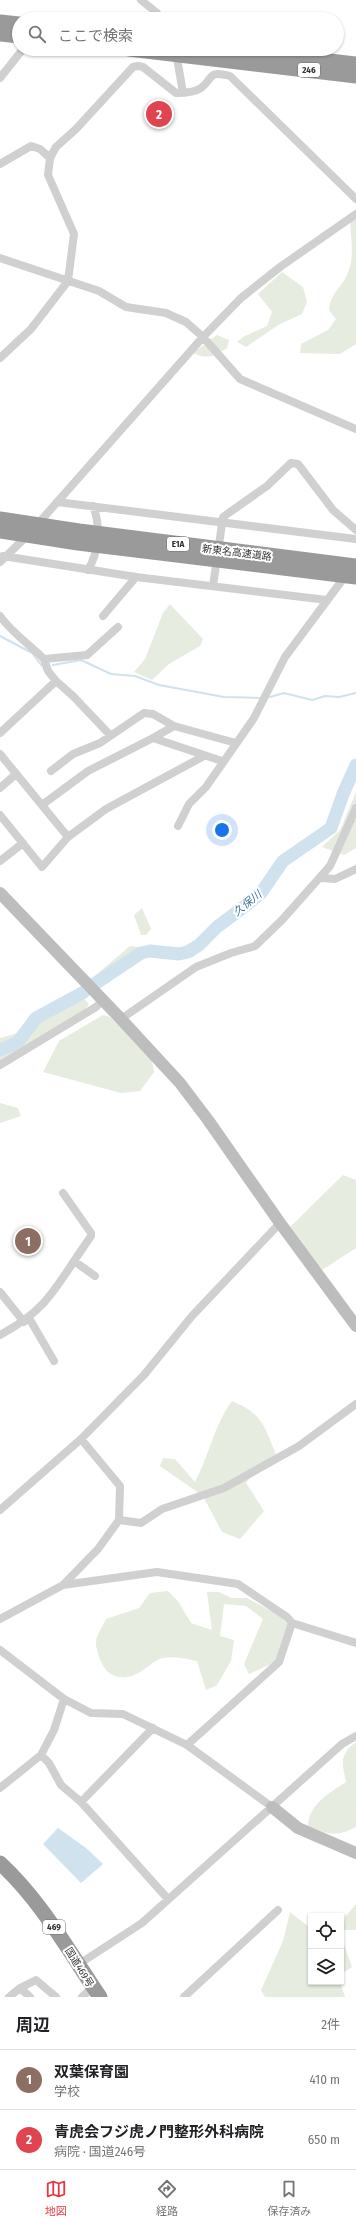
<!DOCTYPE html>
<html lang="ja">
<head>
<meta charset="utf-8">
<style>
	body { margin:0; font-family:"Fira Sans Condensed","Noto Sans JP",sans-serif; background:#f6f6f6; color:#202124 }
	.controls { position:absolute; right:12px; bottom:12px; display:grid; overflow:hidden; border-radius:0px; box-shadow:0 1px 3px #0004 }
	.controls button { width:36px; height:36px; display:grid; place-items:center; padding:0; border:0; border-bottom:1px solid #e0e0e0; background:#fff; color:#202124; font:20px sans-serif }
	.you { position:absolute; left:222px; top:830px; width:14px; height:14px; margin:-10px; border:3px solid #fff; border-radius:50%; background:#1a73e8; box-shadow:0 0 0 6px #1a73e833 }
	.badge { display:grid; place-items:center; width:26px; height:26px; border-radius:50%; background:#e63946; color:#fff; font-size:13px; font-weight:700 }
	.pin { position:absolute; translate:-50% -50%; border:2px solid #fff; box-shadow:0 1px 4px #0006 }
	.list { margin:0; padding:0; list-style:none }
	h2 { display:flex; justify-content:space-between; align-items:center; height:52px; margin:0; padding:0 16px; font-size:17px }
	h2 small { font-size:13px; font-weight:400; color:#757577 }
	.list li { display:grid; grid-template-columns:26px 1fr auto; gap:12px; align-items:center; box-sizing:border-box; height:60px; padding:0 16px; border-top:1px solid #e0e0e0 }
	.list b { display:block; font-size:15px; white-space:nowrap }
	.list p { margin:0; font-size:13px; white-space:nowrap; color:#757577 }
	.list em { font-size:13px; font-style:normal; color:#757577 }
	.icon { flex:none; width:22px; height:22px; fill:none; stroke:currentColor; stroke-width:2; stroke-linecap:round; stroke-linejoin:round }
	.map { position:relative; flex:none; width:356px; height:1997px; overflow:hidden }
	.search { position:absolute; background:#fff; box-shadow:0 1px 3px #0004; left:12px; right:12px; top:12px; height:44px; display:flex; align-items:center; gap:10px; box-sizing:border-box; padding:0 14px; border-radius:22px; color:#757577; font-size:15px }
	.sheet { height:172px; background:#fff }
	nav { display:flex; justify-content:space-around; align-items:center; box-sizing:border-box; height:56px; border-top:1px solid #e0e0e0; background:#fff; font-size:11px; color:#757577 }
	nav a { display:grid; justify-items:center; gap:2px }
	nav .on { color:#e63946 }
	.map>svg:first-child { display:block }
	.green { fill:#e6ecdf }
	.water { fill:#cfe2ee }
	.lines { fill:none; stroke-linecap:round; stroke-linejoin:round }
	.stream { stroke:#cfe2ee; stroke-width:2 }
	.river { stroke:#cfe2ee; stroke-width:13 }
	.street { stroke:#d0d0d0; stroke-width:8 }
	.secondary { stroke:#bdbdbd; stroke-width:12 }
	.highway { stroke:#9a9a9a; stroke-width:15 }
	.highway-bridge { stroke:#9a9a9a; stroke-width:15 }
	.labels { text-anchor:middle; stroke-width:4; stroke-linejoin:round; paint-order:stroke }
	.shield { fill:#fff; stroke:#707070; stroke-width:1 }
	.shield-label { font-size:9px; font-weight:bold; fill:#333 }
	.street-label { font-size:10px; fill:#333; stroke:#fff }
	.water-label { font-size:11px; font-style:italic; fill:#3f7597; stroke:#fff }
</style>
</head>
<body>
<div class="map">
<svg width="356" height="1997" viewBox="0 0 356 1997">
	<rect width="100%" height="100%" fill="#fff"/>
	<path class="green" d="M 356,219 L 356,344 L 340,354 L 300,353 L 301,344 L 328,330 L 336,319 L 329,310 C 330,294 341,288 347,275 C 355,258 351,239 350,222 Z
		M 282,272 L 303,287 L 307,302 L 302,314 L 280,324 L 246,347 L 237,342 L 243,337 L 267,326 L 272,312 L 258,294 Z
		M 217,335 L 229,340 L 227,348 C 215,356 207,360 193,353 Z
		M 170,604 L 203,639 L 200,646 L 169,664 L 152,680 L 134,672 L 145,659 L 163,613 Z
		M 356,792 L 356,848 L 344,855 L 322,847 L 340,830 Z
		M 142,908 L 151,929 L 146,935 L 141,935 L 134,915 Z
		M 130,946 L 145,948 L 96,985 L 90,980 Z
		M 77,991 L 89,1004 L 85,1010 L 0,1062 L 0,1038 L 18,1033 L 35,1015 Z
		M 103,1015 L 110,1017 L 151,1055 L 154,1072 L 140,1091 L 121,1093 L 43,1072 L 59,1041 Z
		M 0,1103 L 18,1108 L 21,1116 L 0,1123 Z
		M 343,1175 L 356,1180 L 356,1248 L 322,1270 L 289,1228 Z
		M 232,1401 C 262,1413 265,1427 276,1455 L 257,1469 L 246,1483 L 264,1511 L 240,1539 L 222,1532 L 203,1496 L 160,1466 L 163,1458 L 175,1459 L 195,1482 C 209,1456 214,1425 232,1401 Z
		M 168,1591 L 178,1601 L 191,1623 L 212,1630 L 207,1592 L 219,1592 L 231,1598 L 247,1598 L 280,1616 L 289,1626 L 275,1662 L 249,1674 L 244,1664 L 263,1619 L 246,1606 L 224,1604 L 220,1636 L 234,1640 L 231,1661 L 217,1685 L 206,1690 L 197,1661 C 187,1659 174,1656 163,1658 C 154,1659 145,1672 131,1676 C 113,1681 103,1671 98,1654 C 98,1651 95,1645 96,1642 C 96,1635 103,1626 106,1619 L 139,1608 L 150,1593 Z
		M 356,1742 L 356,1827 C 336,1837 329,1835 308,1826 C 309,1804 329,1793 346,1782 C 342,1762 339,1755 356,1742 Z
		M 356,1904 L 356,1930 L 343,1930 L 345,1917 Z
		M 290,1912 L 309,1927 L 311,1926 L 311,1982 L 340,1982 L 345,1997 L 265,1997 L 261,1990 L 283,1941 Z
		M 341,1936 L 352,1967 L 341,1974 Z"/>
	<path class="water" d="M 58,1828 L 86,1848 L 103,1864 L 81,1883 L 43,1844 Z"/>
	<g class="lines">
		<path class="stream" d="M 0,636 L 32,653 L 42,666
			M 53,665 L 81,660 L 111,674 L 135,676 L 159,685 L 224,697 L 261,698
			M 270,697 L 284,693 L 312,700 L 325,696 L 339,697 L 356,693"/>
		<path class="river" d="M 93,985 L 141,953 L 150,951 L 179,954 L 188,952 L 199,945 L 217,927 L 249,903 L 261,893 L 283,861 L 331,828 L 343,794 L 356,765
			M 0,1050 L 18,1042 L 36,1018 L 84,992"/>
		<path class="street" d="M 141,0 L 157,13 L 161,19
			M 176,52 L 183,93
			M 0,78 L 23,49
			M 0,164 L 31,146 L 40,149 L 50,158
			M 0,258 L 99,291 L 126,307 L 166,313 L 186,322 L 203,337 L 240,379 L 356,429
			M 0,358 L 31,329 L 68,281 L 74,234 L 48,175 L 50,158 L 56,147 L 76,129 L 133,67 L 138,66 L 143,67 L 176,93 C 183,93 194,93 201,88 C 214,78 207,70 230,76 L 356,199
			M 57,502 L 356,539
			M 36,526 L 203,337 L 241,298 L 280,267 L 356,214
			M 3,556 L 136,577 L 327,600
			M 0,562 L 28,535
			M 88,570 C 99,552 101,526 93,506
			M 213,586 L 223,517 L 267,486 L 291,463 L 298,464 L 333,510 L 356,530
			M 0,616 C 12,633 29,644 44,659 L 87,655 L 118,627
			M 103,616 L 136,577
			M 56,681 L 73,696 L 110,735
			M 0,733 L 56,681 L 48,671 L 44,659
			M 153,738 L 174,726 L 236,743
			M 0,754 L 68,837
			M 51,771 L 73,754 L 100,743 L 144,713 L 153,714 L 174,726
			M 0,788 L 16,774
			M 42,805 L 88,771 L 153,738 L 222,761
			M 0,815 L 42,867 L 68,837 L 106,809 L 204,756
			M 178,826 L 189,804 L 206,787 L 254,718 L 285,657 L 346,575
			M 0,861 L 23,843
			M 321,878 L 335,879 L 356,869
			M 121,1019 L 196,967 L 231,953 L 255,946 L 282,920 L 330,866 L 356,808
			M 0,1065 L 96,1007 L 103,1000
			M 63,1193 L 91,1233 L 91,1236 L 74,1261
			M 0,1292 L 24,1322
			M 29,1318 L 54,1361
			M 0,1335 C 39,1314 50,1298 74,1261 L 95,1276
			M 81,1439 L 120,1486 L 119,1520
			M 0,1510 L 81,1439 L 144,1375 L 192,1316 L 280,1223
			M 63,1585 L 98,1549 L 119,1520 L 141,1523 L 162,1509 L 224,1488 L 299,1446 L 356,1404
			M 0,1619 L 63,1585 L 157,1572 L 238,1584 L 287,1617 L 292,1623 L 356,1643
			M 0,1650 L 64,1699 L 54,1730 L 41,1755 L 0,1788
			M 64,1699 L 91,1713 L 123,1714 L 187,1745 L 272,1807
			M 187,1745 L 279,1662 L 292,1623
			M 41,1755 L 49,1763 L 61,1785 L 81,1802 L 168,1899
			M 81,1802 L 153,1728
			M 79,1964 L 142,1923 L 342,1744 L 356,1736
			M 20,1988 L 30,1997
			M 9,1997 L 20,1988 L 36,1980 L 56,1997
			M 82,1997 L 93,1987
			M 184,1997 L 278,1910"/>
		<path class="secondary" d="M 0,893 L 121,1019 L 180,1083 L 208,1120 L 280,1223 L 356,1326
			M 272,1807 L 298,1828 L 356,1853"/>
		<path class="highway" d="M 0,22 L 19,24
			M 0,34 L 19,36
			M 129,49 L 356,76
			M 228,49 L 356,64
			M 0,1863 C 42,1902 68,1950 100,1997"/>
		<path class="highway-bridge" d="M 0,519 L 79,531 L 356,566
			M 0,531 L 78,543 L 356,577"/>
	</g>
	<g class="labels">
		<g class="shield">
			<rect x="298" y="63" width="22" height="14" rx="3"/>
			<rect x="167" y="537" width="22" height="14" rx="3"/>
			<rect x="43" y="1920" width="22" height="14" rx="3"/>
		</g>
		<g class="shield-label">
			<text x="309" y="73">246</text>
			<text x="178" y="547">E1A</text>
			<text x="54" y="1930">469</text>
		</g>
		<g class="street-label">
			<text transform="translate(237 552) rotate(7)" y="4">新東名高速道路</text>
			<text transform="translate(80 1967) rotate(58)" y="4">国道469号</text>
		</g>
		<g class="water-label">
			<text transform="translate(247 903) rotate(-39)" y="4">久保川</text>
		</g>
	</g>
</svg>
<div class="controls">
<button><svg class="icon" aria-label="locate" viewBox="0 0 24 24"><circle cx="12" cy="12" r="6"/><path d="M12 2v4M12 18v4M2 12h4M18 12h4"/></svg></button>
<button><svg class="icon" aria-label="layers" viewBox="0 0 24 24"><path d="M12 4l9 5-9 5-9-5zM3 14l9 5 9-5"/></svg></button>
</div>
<div class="you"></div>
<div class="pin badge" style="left:28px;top:1241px;background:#8d6e63">1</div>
<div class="pin badge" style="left:159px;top:114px;background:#e0444e">2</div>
<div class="search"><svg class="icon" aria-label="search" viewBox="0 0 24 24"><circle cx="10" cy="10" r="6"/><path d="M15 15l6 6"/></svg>ここで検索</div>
</div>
<section class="sheet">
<h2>周辺<small>2件</small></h2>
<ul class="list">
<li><span class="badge" style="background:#8d6e63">1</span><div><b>双葉保育園</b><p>学校</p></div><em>410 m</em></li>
<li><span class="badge" style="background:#e0444e">2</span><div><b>青虎会フジ虎ノ門整形外科病院</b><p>病院 · 国道246号</p></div><em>650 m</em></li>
</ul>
</section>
<nav>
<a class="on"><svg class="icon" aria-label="map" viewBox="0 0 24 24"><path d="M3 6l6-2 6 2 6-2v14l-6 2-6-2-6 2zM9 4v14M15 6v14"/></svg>地図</a>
<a><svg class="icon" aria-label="directions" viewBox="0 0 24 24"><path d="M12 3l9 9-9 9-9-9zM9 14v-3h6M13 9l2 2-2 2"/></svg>経路</a>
<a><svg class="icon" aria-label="saved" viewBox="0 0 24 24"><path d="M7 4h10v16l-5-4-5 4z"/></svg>保存済み</a>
</nav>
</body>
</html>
